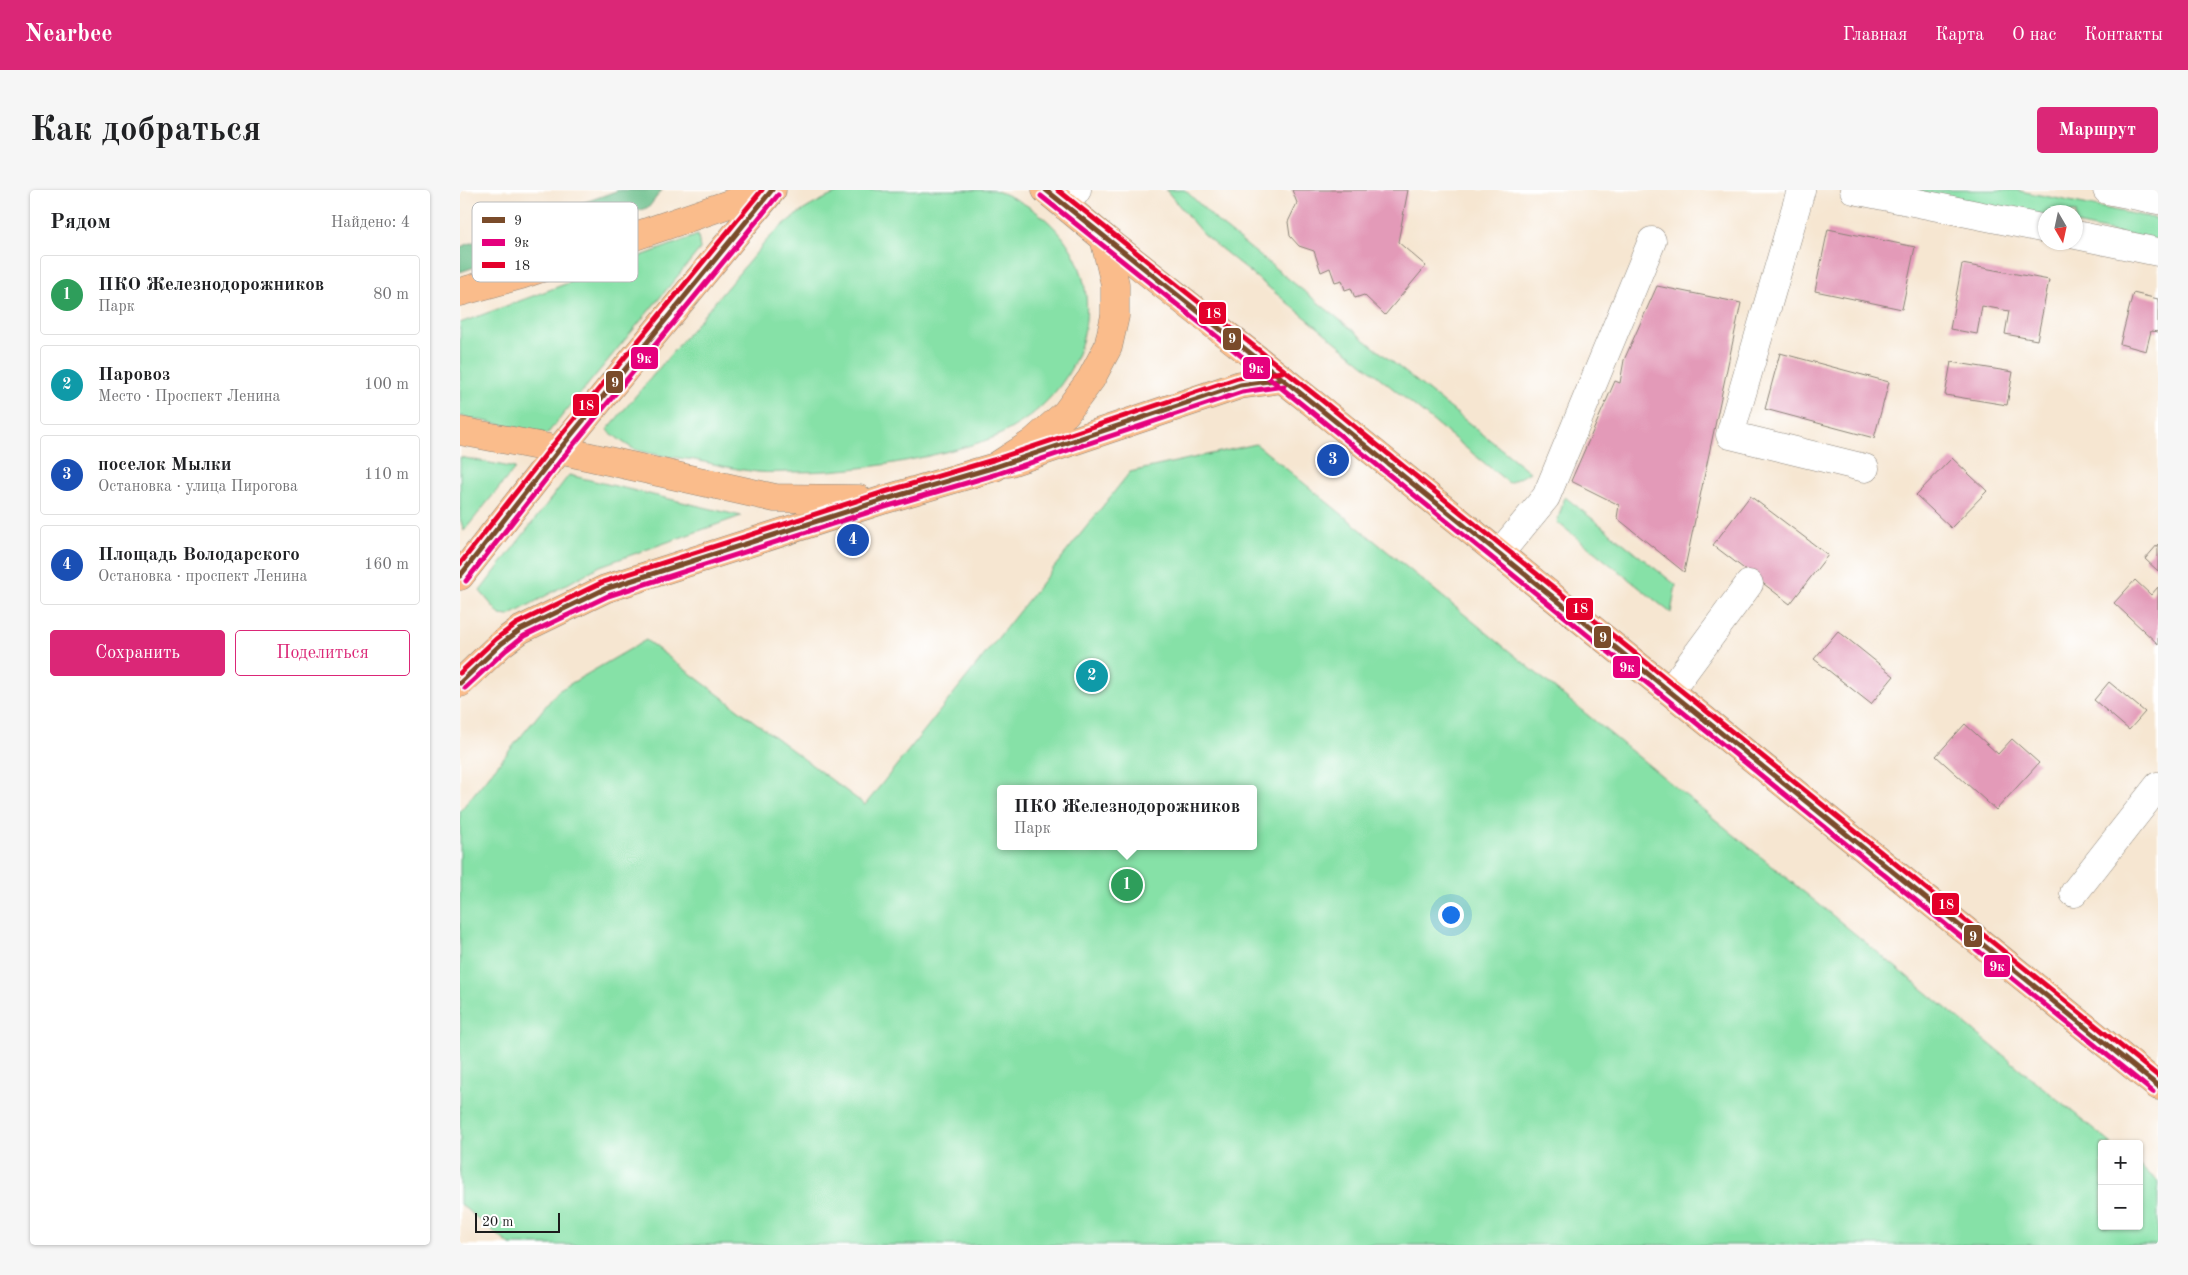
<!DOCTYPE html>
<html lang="ru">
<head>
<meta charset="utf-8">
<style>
	body { margin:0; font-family:"Old Standard TT",serif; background:#f6f6f6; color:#202124 }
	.controls { position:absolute; right:15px; bottom:15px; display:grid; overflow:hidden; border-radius:5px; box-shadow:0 1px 4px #0004 }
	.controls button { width:45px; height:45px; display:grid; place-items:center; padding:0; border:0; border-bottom:1px solid #e0e0e0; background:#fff; color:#202124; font:25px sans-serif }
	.compass { position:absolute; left:1578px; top:15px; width:45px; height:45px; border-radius:50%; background:#fff; box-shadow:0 1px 4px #0004; rotate:171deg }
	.scale { position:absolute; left:15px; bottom:12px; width:85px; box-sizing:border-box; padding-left:5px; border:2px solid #1c1c1c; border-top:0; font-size:14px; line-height:18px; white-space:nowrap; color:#1c1c1c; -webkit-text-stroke:4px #fff; paint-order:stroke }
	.you { position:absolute; left:990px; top:724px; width:18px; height:18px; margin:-12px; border:4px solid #fff; border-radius:50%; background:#1a73e8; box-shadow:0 0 0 8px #1a73e833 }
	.badge { display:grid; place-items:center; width:32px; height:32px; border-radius:50%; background:#db2777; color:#fff; font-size:16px; font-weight:700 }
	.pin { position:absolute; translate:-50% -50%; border:2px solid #fff; box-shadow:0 1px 5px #0006 }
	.popup { position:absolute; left:537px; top:595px; width:260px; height:65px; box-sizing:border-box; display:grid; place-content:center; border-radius:5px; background:#fff; filter:drop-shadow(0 1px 4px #0005); font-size:16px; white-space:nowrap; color:#757577 }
	.popup b { font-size:19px; color:#202124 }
	.popup::after { content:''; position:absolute; left:50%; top:100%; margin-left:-10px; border:10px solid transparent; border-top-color:#fff }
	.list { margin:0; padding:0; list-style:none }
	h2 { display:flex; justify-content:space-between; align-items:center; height:65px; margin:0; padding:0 20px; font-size:21px }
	h2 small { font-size:16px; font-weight:400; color:#757577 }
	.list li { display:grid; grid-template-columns:32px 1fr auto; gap:15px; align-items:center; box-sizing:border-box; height:80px; margin:0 10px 10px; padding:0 10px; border:1px solid #e0e0e0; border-radius:5px }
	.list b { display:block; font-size:19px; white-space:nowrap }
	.list p { margin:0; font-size:16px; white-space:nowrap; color:#757577 }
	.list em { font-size:16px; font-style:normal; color:#757577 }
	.actions { display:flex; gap:10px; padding:15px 20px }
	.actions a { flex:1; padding:11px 0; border:1px solid #db2777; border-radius:5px; text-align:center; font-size:18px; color:#db2777 }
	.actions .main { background:#db2777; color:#fff }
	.map { position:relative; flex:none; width:1698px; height:1055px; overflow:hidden; border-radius:5px }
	header { display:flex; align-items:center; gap:30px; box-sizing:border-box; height:70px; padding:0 25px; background:#db2777; color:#fff }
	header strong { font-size:24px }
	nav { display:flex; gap:28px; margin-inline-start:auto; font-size:18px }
	.intro { display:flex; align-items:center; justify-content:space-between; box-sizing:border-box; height:120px; padding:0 30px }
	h1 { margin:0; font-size:35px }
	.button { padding:12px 22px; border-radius:5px; background:#db2777; color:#fff; font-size:18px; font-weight:700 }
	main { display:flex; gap:30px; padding:0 30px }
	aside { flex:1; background:#fff; border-radius:5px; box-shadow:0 1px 4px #0004 }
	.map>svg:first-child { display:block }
	.green { fill:#86e1a7; stroke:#517e62; fill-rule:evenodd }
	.forest { fill:#6cbf8c; stroke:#446e54 }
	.building { fill:#e39ab8 }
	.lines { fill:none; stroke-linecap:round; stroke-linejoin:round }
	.minor-casing { stroke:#898176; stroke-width:29 }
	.major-casing { stroke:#898176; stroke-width:29 }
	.highway-casing { stroke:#898176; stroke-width:29 }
	.minor { stroke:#fff; stroke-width:28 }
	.major { stroke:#fabc8b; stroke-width:28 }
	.highway { stroke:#fabc8b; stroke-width:28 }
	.bus-1-casing { stroke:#fff; stroke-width:9 }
	.bus-2-casing { stroke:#fff; stroke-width:9 }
	.bus-3-casing { stroke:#fff; stroke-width:9 }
	.bus-1 { stroke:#7a4b2a; stroke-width:5 }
	.bus-2 { stroke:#e5007d; stroke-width:5 }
	.bus-3 { stroke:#e4002b; stroke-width:5 }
	.key { fill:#fff; stroke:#bbb; stroke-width:1 }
	.key-label { font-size:14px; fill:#1c1c1c }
	.line-badge { stroke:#fff; stroke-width:2 }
	.badge-label { font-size:14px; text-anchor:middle; font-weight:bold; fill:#fff }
</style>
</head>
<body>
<header>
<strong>Nearbee</strong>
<nav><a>Главная</a><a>Карта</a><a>О нас</a><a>Контакты</a></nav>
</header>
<div class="intro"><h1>Как добраться</h1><a class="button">Маршрут</a></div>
<main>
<aside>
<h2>Рядом<small>Найдено: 4</small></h2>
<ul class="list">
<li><span class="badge" style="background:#2e9e5b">1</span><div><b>ПКО Железнодорожников</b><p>Парк</p></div><em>80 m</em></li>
<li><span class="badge" style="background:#0f9aa8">2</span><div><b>Паровоз</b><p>Место · Проспект Ленина</p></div><em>100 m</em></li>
<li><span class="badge" style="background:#1a4fb4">3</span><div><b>поселок Мылки</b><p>Остановка · улица Пирогова</p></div><em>110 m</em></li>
<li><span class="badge" style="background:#1a4fb4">4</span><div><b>Площадь Володарского</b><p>Остановка · проспект Ленина</p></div><em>160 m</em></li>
</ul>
<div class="actions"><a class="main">Сохранить</a><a>Поделиться</a></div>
</aside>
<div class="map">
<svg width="1698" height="1055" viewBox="0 0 1698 1055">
	<rect width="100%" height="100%" fill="#fff"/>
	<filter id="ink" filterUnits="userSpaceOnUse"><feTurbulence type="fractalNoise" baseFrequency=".02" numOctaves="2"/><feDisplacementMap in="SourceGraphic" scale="10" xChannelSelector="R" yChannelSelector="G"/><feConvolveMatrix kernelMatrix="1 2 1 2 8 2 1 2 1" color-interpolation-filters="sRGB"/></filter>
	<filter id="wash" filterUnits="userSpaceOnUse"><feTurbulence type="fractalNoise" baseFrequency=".0096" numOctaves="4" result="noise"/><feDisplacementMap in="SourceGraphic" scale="20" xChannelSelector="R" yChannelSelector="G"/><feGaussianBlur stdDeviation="1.12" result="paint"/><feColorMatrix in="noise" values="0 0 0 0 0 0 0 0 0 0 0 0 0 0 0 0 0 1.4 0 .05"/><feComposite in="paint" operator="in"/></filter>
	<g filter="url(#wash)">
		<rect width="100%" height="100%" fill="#f6e6d1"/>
		<path class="green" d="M 384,0 L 534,0 C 577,15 614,46 624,93 C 638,161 594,222 532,248 C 517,254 500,258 485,262 C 434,275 384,282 332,282 C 321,282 309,283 298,282 C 277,280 255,274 235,270 C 219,268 184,264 172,258 C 163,253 155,246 147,240 L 307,50 C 332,25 351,14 384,0 Z
			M 706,0 L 725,0 L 760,34 L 1070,282 L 1049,293 L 743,44 Z
			M 1447,0 L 1555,0 L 1698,29 L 1698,51 L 1616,34 L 1616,22 L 1586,22 L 1585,28 Z
			M 238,45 L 240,59 L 87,244 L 0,226 L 0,133 Z
			M 796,254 L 1652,954 L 1642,954 L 1642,1036 L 1679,1036 L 1679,976 L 1698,991 L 1698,1055 L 50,1055 L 0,1014 L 0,621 L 98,501 L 186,450 L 405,615 L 670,282 ZM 541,599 L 793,599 L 793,656 L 541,656 Z
			M 0,267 L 55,278 L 4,341 L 0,328 Z
			M 109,285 L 281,326 L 140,376 L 49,426 L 40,425 L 20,401 Z
			M 1105,307 L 1216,395 L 1211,423 L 1097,332 Z"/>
		<path class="forest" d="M 159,0 L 202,0 L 189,17 L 0,82 L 0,57 Z"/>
		<g id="blocks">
			<path class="building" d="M 832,0 L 948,0 L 938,52 L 966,76 L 925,125 L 904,105 L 895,108 L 891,98 L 885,100 L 882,90 L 875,92 L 870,78 L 861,82 L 854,61 L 839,56 L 830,46 L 828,32 L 837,13 Z
				M 1368,39 L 1455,57 L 1442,119 L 1355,101 Z
				M 1502,74 L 1589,90 L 1577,150 L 1545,144 L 1549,121 L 1522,116 L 1517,144 L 1490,139 Z
				M 1197,96 L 1281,113 L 1224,382 L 1157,328 L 1159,315 L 1111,291 L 1155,191 L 1160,193 L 1164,170 Z
				M 1673,103 L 1698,109 L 1698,142 L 1691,141 L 1686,161 L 1660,154 Z
				M 1320,163 L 1429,192 L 1414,248 L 1305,219 Z
				M 1491,172 L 1553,182 L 1547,215 L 1485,205 Z
				M 1492,268 L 1527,301 L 1491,338 L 1456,305 Z
				M 1290,306 L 1368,365 L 1330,414 L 1253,355 Z
				M 1698,354 L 1698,381 L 1685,369 Z
				M 1675,390 L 1691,405 L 1698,397 L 1698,454 L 1654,413 Z
				M 1378,441 L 1434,486 L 1411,514 L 1354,469 Z
				M 1649,492 L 1685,522 L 1669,540 L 1634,510 Z
				M 1505,534 L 1538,564 L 1552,549 L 1579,573 L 1536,620 L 1476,566 Z"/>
		</g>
	</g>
	<g filter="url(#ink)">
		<use href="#blocks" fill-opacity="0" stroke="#898176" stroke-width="1"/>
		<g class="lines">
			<defs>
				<path id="minor" d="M 1341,0 L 1270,245 L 1405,278
					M 1394,0 L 1586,39
					M 1647,0 L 1698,10
					M 605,16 L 617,0
					M 1616,45 L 1698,62
					M 1039,364 L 1086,307 L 1192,51
					M 1210,501 L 1289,394
					M 1614,703 L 1698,596"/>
				<path id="major" d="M 644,48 L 859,218 L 1698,896
					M 0,102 L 61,85 L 310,0
					M 0,241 L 99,260
					M 548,273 L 780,195 L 823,189"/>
				<path id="highway" d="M 99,260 L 315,308 L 399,309
					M 0,386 L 99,260 L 312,0
					M 0,493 L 41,454 L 60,440 L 145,399 L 423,310 L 535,277 L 572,253 L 606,223 L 631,189 L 648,157 L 655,126 L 655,94 L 644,48 L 586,0"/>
			</defs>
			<use href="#minor" class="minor-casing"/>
			<use href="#major" class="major-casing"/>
			<use href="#highway" class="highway-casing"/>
			<use href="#minor" class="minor"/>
			<use href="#major" class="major"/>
			<use href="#highway" class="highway"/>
			<defs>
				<path id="bus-1" d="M 586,0 L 859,218 L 1698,896
					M 0,386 L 99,260 L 312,0
					M 0,493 L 41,454 L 60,440 L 145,399 L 423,310 L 535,277 L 780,195 L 823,189"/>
				<path id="bus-2" d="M 581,6 L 854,224 L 1693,902
					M 6,391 L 105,265 L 318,5
					M 5,498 L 46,460 L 64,446 L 148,406 L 425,317 L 537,284 L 782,202 L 824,196"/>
				<path id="bus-3" d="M 598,0 L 864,212 L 1698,886
					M 0,374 L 93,255 L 302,0
					M 0,483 L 36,449 L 56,434 L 143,392 L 421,303 L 533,270 L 778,188 L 822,182"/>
			</defs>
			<use href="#bus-1" class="bus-1-casing"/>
			<use href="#bus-2" class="bus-2-casing"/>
			<use href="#bus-3" class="bus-3-casing"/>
			<use href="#bus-1" class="bus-1"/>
			<use href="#bus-2" class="bus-2"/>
			<use href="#bus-3" class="bus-3"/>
		</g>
	</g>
	<rect x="12" y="12" width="166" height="80" rx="8" class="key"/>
	<rect x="22" y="27" width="23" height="6" fill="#7a4b2a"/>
	<rect x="22" y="49" width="23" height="7" fill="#e5007d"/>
	<rect x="22" y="72" width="23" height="6" fill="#e4002b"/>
	<g class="key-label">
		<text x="54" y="35">9</text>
		<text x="54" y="57">9к</text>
		<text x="54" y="80">18</text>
	</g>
	<g class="line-badge">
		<rect x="738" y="111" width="29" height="24" rx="5" fill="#e4002b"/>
		<rect x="762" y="137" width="20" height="24" rx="5" fill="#7a4b2a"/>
		<rect x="170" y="156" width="29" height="24" rx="5" fill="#e5007d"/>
		<rect x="782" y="166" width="29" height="24" rx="5" fill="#e5007d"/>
		<rect x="145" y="180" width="19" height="24" rx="5" fill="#7a4b2a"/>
		<rect x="112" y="203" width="28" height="24" rx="5" fill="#e4002b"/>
		<rect x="1105" y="407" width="29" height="24" rx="5" fill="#e4002b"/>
		<rect x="1133" y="435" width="19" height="24" rx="5" fill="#7a4b2a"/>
		<rect x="1152" y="465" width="29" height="24" rx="5" fill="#e5007d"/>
		<rect x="1471" y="702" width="29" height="24" rx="5" fill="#e4002b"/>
		<rect x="1503" y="734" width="20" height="24" rx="5" fill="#7a4b2a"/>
		<rect x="1523" y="764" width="28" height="24" rx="5" fill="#e5007d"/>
	</g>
	<g class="badge-label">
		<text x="753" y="128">18</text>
		<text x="772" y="153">9</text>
		<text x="184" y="173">9к</text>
		<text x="796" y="183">9к</text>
		<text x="155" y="197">9</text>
		<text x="126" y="220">18</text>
		<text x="1120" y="423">18</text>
		<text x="1143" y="452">9</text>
		<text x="1167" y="482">9к</text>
		<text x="1486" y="719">18</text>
		<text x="1513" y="751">9</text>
		<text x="1537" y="781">9к</text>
	</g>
</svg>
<div class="controls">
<button>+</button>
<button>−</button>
</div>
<svg class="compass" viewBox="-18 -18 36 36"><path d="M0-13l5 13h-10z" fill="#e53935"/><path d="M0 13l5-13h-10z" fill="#757577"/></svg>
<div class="scale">20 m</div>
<div class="you"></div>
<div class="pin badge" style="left:667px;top:695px;background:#2e9e5b">1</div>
<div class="popup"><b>ПКО Железнодорожников</b>Парк</div>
<div class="pin badge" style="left:632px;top:486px;background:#0f9aa8">2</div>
<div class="pin badge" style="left:873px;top:270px;background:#1a4fb4">3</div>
<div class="pin badge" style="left:393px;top:350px;background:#1a4fb4">4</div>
</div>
</main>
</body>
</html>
